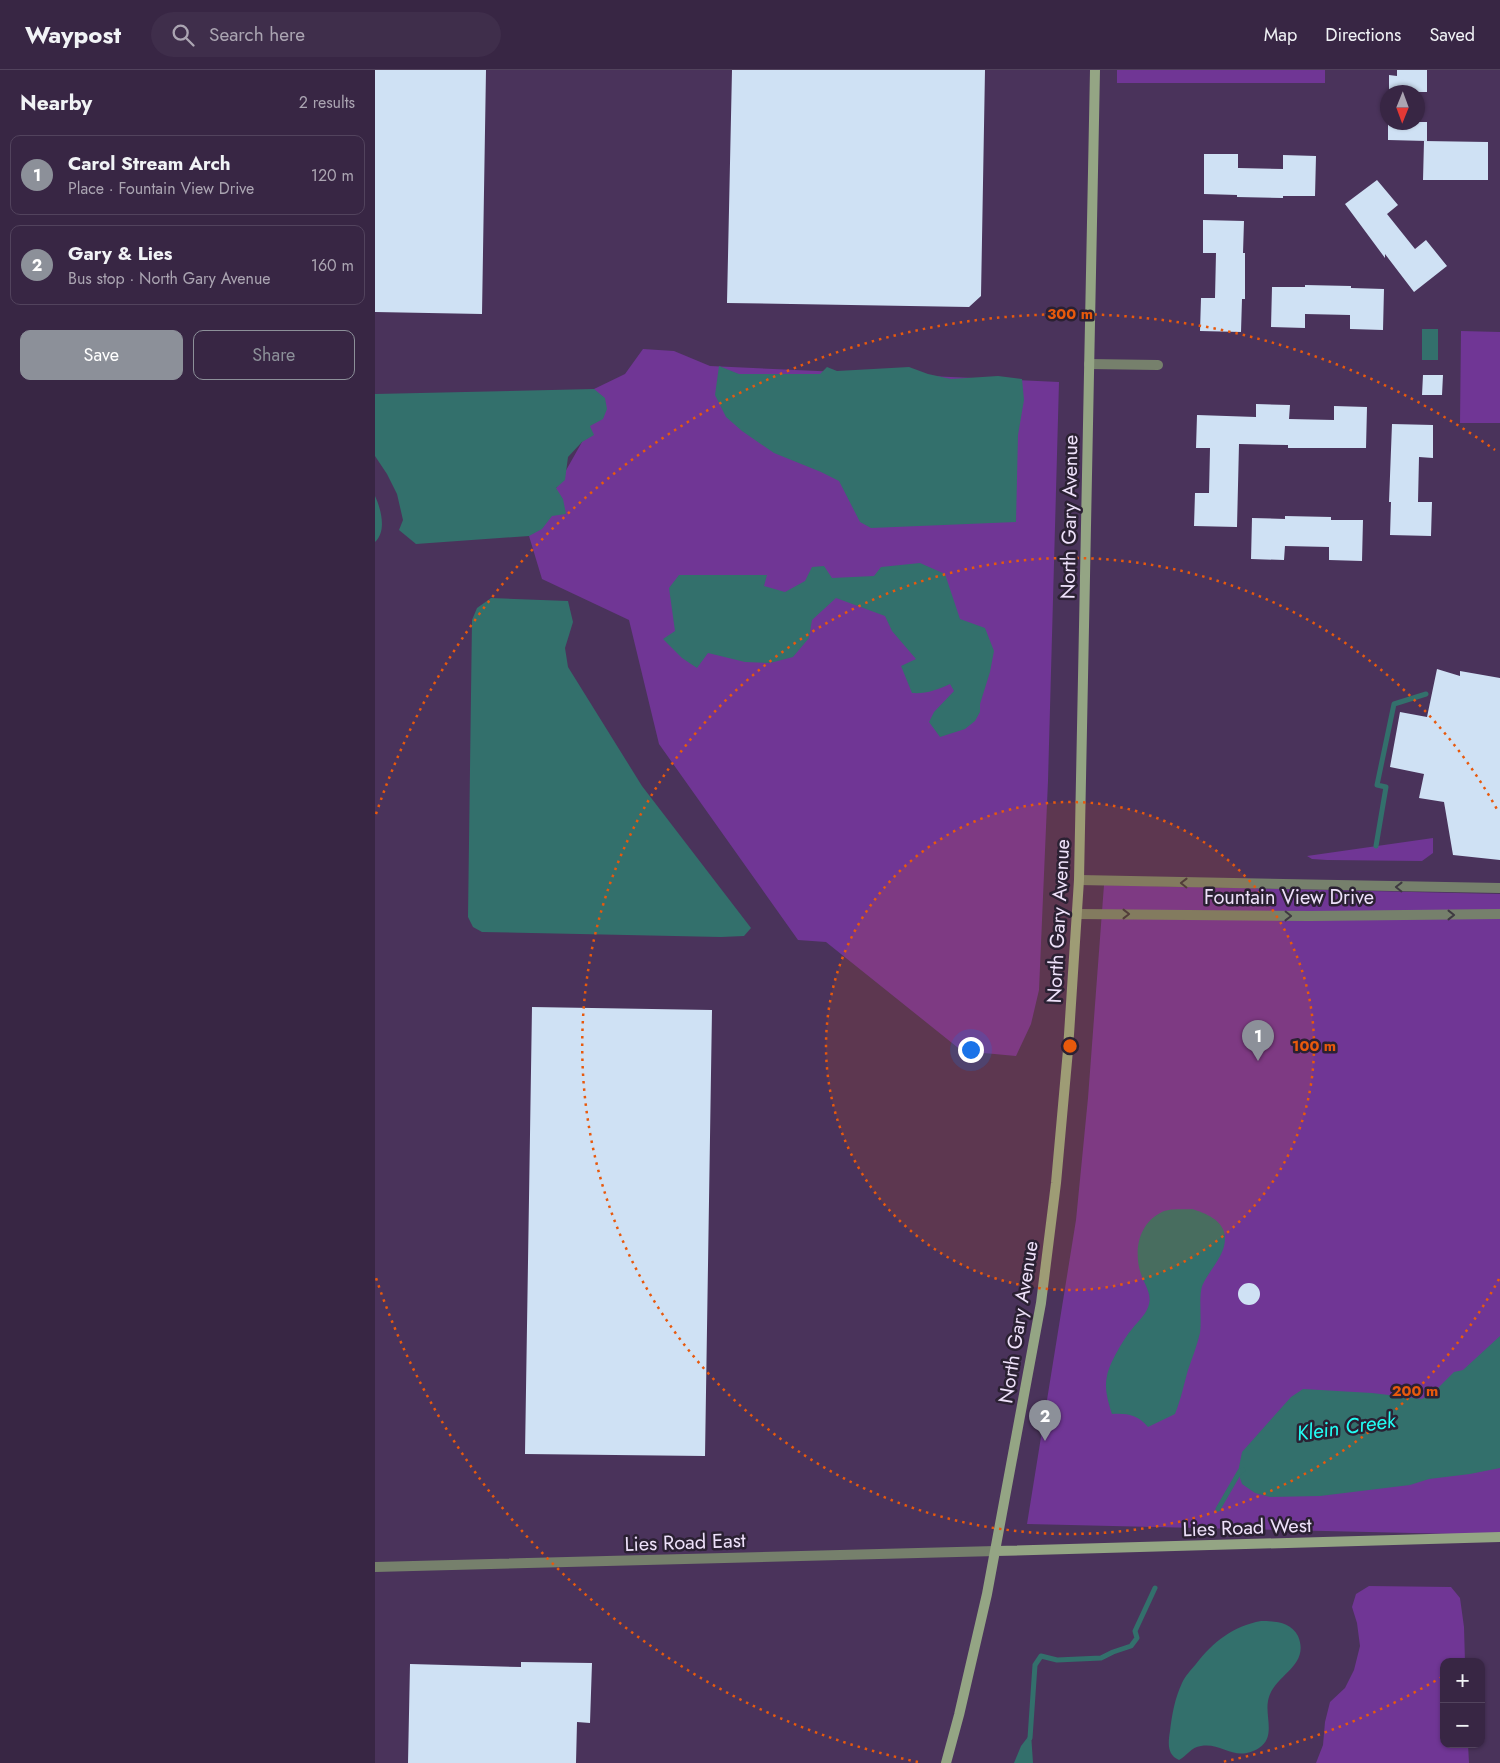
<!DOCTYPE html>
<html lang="en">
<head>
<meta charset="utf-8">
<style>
	body { margin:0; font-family:Jost,sans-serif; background:#3f2e4b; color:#f1f3f6 }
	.controls { position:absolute; right:15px; bottom:15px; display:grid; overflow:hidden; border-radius:10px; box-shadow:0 1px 4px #0004 }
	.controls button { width:45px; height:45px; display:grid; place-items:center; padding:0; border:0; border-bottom:1px solid #52435d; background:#382644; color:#f1f3f6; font:25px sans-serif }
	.compass { position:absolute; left:1005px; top:15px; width:45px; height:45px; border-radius:50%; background:#382644; box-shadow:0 1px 4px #0004; rotate:181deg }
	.you { position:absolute; left:595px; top:979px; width:18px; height:18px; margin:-12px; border:4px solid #fff; border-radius:50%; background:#1a73e8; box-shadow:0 0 0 8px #1a73e833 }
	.badge { display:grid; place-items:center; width:32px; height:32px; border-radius:50%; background:#8c9099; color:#fff; font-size:16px; font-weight:700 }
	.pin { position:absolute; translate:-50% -41px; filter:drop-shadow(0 1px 2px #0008) }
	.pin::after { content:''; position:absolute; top:26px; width:18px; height:15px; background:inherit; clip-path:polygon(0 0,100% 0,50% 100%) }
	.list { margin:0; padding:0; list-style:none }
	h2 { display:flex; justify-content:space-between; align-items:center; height:65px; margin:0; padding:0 20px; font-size:21px }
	h2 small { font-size:16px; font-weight:400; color:#aba5b2 }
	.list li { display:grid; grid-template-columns:32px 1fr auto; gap:15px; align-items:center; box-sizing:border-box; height:80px; margin:0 10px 10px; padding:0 10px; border:1px solid #52435d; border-radius:10px }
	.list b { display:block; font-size:19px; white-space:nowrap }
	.list p { margin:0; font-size:16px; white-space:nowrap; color:#aba5b2 }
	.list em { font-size:16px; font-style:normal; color:#aba5b2 }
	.actions { display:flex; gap:10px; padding:15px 20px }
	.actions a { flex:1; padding:11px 0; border:1px solid #8c9099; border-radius:10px; text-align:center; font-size:18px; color:#8c9099 }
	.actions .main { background:#8c9099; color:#fff }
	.icon { flex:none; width:28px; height:28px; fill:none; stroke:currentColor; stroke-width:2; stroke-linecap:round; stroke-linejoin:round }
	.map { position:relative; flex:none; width:1125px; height:1693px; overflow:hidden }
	header { display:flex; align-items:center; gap:30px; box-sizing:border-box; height:70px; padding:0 25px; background:#382644; border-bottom:1px solid #52435d }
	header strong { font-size:24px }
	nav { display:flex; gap:28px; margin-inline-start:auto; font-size:18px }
	.search { width:350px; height:45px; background:#3f2e4b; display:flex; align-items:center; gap:12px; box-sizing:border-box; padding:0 18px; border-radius:28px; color:#aba5b2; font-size:19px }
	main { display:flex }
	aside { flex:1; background:#382644 }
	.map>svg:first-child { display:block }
	.green { fill:#703695 }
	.water { fill:#33706c }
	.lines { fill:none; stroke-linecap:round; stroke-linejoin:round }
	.stream { stroke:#33706c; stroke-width:5 }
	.building { fill:#cfe1f4 }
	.street { stroke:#76806c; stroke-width:10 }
	.secondary { stroke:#94a584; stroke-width:10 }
	.oneway { stroke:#3e3941 }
	.ring { fill:none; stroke:#e8590c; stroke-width:2.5; stroke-dasharray:2.5 5 }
	.labels { text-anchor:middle; stroke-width:5; stroke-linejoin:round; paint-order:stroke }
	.street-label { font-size:20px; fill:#eee1fa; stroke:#2b2133 }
	.water-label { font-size:21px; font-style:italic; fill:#22fdf3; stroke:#2b2133 }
	.centre { fill:#e8590c; stroke:#2b2133; stroke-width:2.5 }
	.ring-label { font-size:15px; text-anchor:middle; font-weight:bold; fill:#e8590c; stroke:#2b2133; stroke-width:5; stroke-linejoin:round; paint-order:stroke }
</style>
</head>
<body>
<header>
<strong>Waypost</strong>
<div class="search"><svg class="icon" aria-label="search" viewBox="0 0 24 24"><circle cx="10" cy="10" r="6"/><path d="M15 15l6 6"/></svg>Search here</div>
<nav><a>Map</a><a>Directions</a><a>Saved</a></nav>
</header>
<main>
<aside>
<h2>Nearby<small>2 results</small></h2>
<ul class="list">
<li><span class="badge">1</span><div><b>Carol Stream Arch</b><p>Place · Fountain View Drive</p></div><em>120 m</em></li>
<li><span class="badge">2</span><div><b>Gary &amp; Lies</b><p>Bus stop · North Gary Avenue</p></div><em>160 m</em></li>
</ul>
<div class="actions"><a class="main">Save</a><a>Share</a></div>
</aside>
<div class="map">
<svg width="1125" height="1693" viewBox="0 0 1125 1693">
	<rect width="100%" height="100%" fill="#4a335b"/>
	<path class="green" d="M 742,0 L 950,0 L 950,13 L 742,13 Z
		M 1086,261 L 1125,262 L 1125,353 L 1085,353 Z
		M 268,279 L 299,281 L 335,296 L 684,312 L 673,711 L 664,920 L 656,954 L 641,986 L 587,981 L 451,872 L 423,870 L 284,674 L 254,550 L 167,509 L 154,466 L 207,372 L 219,319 L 250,304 Z
		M 1058,768 L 1058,783 L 1047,791 L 952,790 L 937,789 L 932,786 Z
		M 729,815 L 1125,824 L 1125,1465 L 652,1454 L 701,1150 L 713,1028 Z
		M 994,1516 L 1076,1517 L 1085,1528 L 1089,1557 L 1090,1592 L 1069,1592 L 1069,1674 L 1093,1674 L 1094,1693 L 941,1693 L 948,1675 L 950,1652 L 955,1632 L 970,1618 L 979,1600 L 985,1576 L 982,1553 L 977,1537 L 981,1524 Z"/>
	<path class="water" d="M 1047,259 L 1063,259 L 1063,290 L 1047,290 Z
		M 344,296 L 364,304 L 445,304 L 452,297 L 462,301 L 534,297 L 553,304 L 576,309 L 623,306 L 647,309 L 649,330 L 643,365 L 641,452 L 496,458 L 485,452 L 464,411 L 446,402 L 399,383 L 367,361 L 351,347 L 340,325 Z
		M 219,319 L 230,328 L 232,339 L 228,349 L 215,356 L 219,365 L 207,372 L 193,387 L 190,410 L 181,418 L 188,429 L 191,444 L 177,446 L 167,459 L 154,466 L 41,474 L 24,460 L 28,450 L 22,424 L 12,404 L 0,386 L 0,324 Z
		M 0,426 C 6,439 12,461 0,472 Z
		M 545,493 L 570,504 L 585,549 L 610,558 L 619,581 L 615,602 L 605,634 L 605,642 L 600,651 L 590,659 L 565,667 L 554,652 L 559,642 L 579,621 L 575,614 C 562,620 551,624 537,623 L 526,596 L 541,589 L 517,561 L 510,546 L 461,528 L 437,550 L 434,568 L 418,587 L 395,593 L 370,592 L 333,583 L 322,598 L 307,588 L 288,569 L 300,561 L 294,518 L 304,505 L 392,505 L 389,516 L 410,522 L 430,511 L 437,497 L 449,496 L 457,508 L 499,506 L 506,497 Z
		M 116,528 L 193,531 L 198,552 L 190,578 L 193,597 L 267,716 L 376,858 L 369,866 L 346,867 L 107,862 L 98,857 L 93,847 L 97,550 L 102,538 Z
		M 817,1139 C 830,1143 849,1150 850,1167 C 851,1185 835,1199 828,1214 C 823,1224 827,1249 825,1263 C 822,1276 817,1288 813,1300 C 809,1314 806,1329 800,1344 L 773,1357 C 763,1345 752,1343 737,1344 C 733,1332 729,1318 732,1306 C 734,1294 749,1268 757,1259 C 763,1251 772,1244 774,1234 C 777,1223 768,1212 765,1201 C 759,1179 764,1153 787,1142 C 795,1138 808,1140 817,1139 Z
		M 1125,1266 L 1125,1398 L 1095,1404 L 1054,1409 L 1035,1415 L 945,1426 L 895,1427 L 880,1423 L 867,1414 L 863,1402 L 867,1382 L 916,1327 L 928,1319 L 997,1323 L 1047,1329 L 1063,1318 L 1079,1302 L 1088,1300 Z
		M 886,1551 C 900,1551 916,1552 923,1566 C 936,1597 897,1605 893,1631 C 890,1647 901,1667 884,1678 C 860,1693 847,1672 826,1676 C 816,1677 812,1686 804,1690 C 792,1685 793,1673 795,1661 C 797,1644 800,1628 807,1613 C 810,1606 816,1600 821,1594 C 838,1572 858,1556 886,1551 Z
		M 656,1663 L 658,1693 L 639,1693 L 646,1676 Z"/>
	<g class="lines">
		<path class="stream" d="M 1001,776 L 1011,717 L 1002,715 L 1019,634 L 1051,624
			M 843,1439 L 865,1401 L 868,1400
			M 655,1668 L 660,1595 L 666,1586 L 682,1590 L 726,1588 L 738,1582 L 756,1576 L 762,1568 L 760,1561 L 780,1518"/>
	</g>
	<path class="building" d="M 0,0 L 111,0 L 107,244 L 0,242 Z
		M 357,0 L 610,0 L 606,226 L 594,237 L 352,233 Z
		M 1022,0 L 1052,0 L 1052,22 L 1014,22 L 1014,5 L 1022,6 Z
		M 1013,52 L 1052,52 L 1052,71 L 1013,70 Z
		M 1049,71 L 1113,72 L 1113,110 L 1048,110 Z
		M 829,84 L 863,84 L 863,98 L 908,99 L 908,85 L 941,86 L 940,126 L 908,126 L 908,128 L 862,127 L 862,125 L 829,124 Z
		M 1002,110 L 1023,135 L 1012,144 L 1040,179 L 1051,170 L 1072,196 L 1039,222 L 1010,184 L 1010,188 L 970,134 Z
		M 828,150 L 869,151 L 868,183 L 870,183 L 870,229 L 867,229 L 866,262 L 825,261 L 826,228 L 840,228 L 841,183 L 828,183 Z
		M 930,215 L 976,216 L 976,218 L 1009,219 L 1008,260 L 975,259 L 975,245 L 930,244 L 930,258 L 896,257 L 897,217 L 930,217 Z
		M 1048,305 L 1068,305 L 1067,325 L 1047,325 Z
		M 881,334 L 915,335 L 914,349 L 959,350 L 959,336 L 992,337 L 991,378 L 913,378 L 913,375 L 864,374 L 862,457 L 819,456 L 820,423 L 834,423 L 835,378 L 821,378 L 822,345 L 881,347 Z
		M 1017,354 L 1058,355 L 1058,388 L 1044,387 L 1043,432 L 1057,432 L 1056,466 L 1015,465 L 1016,432 L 1014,432 Z
		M 910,446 L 956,447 L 956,450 L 988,450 L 987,491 L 954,490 L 954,477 L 910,476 L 909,490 L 876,489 L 877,448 L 910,449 Z
		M 1062,599 L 1085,606 L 1085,601 L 1125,608 L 1125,790 L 1078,785 L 1069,732 L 1044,728 L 1049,704 L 1015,697 L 1025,642 L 1052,647 Z
		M 157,937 L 337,940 L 330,1386 L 150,1384 Z
		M863 1224a11 11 0 1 1 22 0a11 11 0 1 1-22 0Z
		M 146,1592 L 217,1593 L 215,1653 L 202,1652 L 201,1693 L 33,1693 L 35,1594 L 146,1597 Z"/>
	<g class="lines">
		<path class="street" d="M 714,294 L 783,295
			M 704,810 L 1125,818
			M 702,844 L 935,846 L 1125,844
			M 0,1497 L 621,1481"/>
		<path class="secondary" d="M 621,1481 L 1125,1467
			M 571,1693 L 584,1645 L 612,1524 L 666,1233 L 681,1113 L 693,980 L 704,810 L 720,0"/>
	</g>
	<defs><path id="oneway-chevron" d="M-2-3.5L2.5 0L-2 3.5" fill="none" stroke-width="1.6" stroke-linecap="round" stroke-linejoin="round" transform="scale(1.25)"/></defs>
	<g class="oneway">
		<use href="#oneway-chevron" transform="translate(809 813) rotate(-179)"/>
		<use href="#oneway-chevron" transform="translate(1024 817) rotate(-179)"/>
		<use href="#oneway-chevron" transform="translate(751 844)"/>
		<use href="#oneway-chevron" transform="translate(1076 845)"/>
		<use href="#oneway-chevron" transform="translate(913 846) rotate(1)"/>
	</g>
	<circle cx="695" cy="976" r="244" fill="#e8590c" fill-opacity=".12"/>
	<g class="ring">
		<circle cx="695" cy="976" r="244"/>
		<path d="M1124 1209A488 488 0 1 1 1124 743"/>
		<path d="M1067 1607A732 732 0 0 1 847 1692M543 1692A732 732 0 0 1 1 1208M1 744A732 732 0 0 1 1120 380"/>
	</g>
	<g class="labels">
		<g class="street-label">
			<text transform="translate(694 447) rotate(-89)" y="7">North Gary Avenue</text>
			<text x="914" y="834">Fountain View Drive</text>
			<text transform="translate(683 851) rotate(-87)" y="7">North Gary Avenue</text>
			<text transform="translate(643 1252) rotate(-81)" y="7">North Gary Avenue</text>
			<text transform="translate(872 1457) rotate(-2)" y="7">Lies Road West</text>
			<text transform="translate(310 1472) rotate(-2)" y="7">Lies Road East</text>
		</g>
		<g class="water-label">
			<text transform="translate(971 1357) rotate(-8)" y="7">Klein Creek</text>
		</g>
	</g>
	<circle cx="695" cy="976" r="8" class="centre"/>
	<g class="ring-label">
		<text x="695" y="249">300 m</text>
		<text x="939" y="981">100 m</text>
		<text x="1040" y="1326">200 m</text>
	</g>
</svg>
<div class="controls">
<button>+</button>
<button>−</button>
</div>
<svg class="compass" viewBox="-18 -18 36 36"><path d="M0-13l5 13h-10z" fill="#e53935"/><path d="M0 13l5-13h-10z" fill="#aba5b2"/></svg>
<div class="you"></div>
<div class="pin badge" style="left:883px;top:991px">1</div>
<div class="pin badge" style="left:670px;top:1371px">2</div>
</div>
</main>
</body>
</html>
